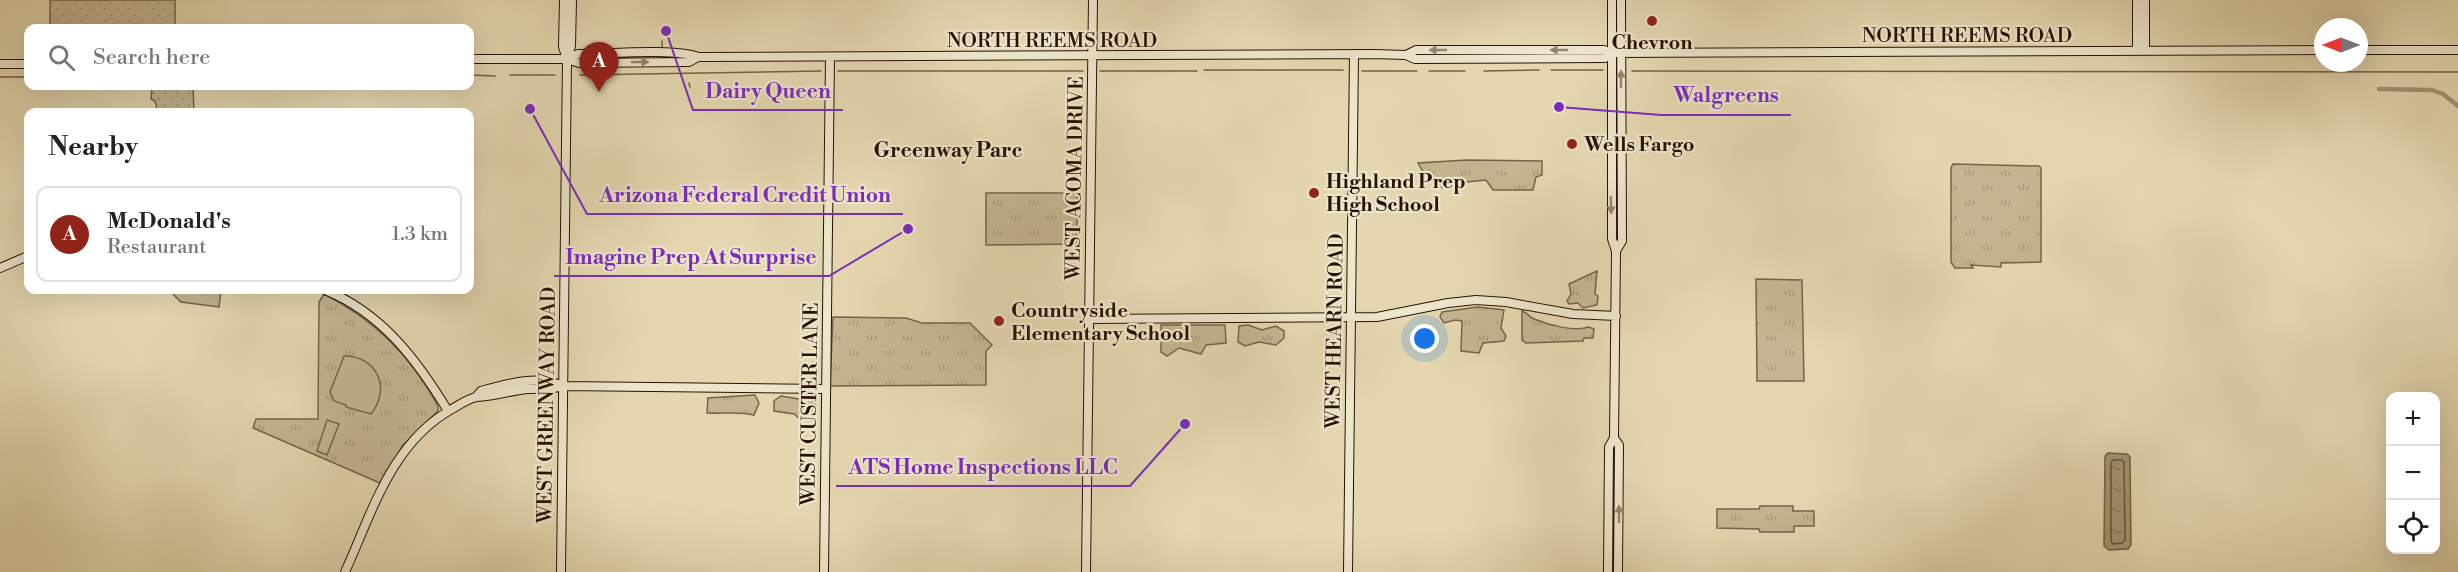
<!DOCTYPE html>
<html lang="en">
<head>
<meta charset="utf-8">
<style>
	body { margin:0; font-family:"Libre Bodoni",serif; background:#f2f2f2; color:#222 }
	.controls { position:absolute; right:18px; bottom:18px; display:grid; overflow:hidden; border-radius:12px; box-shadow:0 6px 24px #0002 }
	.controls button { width:54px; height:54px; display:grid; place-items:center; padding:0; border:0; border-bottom:2px solid #e0e0e0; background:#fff; color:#222; font:30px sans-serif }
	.compass { position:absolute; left:2314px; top:18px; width:54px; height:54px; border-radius:50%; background:#fff; box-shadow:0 6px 24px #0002; rotate:270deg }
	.you { position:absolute; left:1425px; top:339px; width:21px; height:21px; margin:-15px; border:4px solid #fff; border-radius:50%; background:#1a73e8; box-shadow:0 0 0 9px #1a73e833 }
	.badge { display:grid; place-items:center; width:39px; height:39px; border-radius:50%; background:#8f2418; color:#fff; font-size:20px; font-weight:700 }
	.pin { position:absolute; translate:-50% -50px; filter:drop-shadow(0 2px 3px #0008) }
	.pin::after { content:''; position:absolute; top:32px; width:21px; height:18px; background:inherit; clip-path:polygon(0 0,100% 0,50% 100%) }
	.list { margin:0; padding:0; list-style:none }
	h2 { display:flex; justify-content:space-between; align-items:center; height:78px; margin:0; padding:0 24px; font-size:26px }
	h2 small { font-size:20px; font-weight:400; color:#767676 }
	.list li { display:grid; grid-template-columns:39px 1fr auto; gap:18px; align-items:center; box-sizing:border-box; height:96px; margin:0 12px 12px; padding:0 12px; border:2px solid #e0e0e0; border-radius:12px }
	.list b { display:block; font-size:22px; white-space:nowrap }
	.list p { margin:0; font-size:20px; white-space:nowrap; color:#767676 }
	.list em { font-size:20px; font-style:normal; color:#767676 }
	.icon { flex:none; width:33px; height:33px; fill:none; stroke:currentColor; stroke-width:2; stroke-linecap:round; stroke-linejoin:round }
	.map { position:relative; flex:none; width:2458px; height:572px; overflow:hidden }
	.search { position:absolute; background:#fff; box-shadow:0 6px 24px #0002; left:24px; top:24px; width:450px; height:66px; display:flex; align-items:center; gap:15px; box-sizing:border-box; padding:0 21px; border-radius:12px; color:#767676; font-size:22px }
	.panel { position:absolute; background:#fff; box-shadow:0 6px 24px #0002; left:24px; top:108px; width:450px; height:186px; border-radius:12px }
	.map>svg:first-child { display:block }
	.grass { fill:url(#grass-dots); stroke:#75644a; stroke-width:1.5 }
	.park { fill:url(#park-tufts); stroke:#75644a; stroke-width:1.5 }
	.pitch { fill:#c4b692; stroke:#75644a; stroke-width:1.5 }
	.water { fill:url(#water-ripples); stroke:#716046; stroke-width:1.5 }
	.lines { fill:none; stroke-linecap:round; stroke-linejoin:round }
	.shore { stroke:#64543a; stroke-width:1.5 }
	.stream { stroke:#716046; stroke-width:1.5 }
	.canal { stroke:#a39474; stroke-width:4.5 }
	.secondary-casing { stroke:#261301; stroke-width:10 }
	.secondary { stroke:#ede5cc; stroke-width:8 }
	.oneway { fill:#938671 }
	.poi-dot { fill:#8f2418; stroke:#ede5cc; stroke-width:2 }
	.labels { text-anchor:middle; stroke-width:4.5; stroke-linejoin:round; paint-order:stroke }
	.street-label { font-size:20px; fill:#261301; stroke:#ede5cc }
	.poi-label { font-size:20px; font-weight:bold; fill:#261301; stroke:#ede5cc; text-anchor:start }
	.neighbourhood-label { font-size:21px; font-weight:bold; fill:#261301; stroke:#ede5cc }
	.leader { fill:none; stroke:#7b2cbf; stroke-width:2 }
	.callout-dot { fill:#7b2cbf; stroke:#ede5cc; stroke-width:2 }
	.callout-label { font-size:21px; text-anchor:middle; font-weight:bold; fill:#7b2cbf; stroke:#ede5cc; stroke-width:4.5; stroke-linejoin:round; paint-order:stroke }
</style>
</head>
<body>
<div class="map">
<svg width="2458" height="572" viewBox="0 0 2458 572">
	<defs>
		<pattern id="grass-dots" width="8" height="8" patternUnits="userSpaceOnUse" patternTransform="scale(1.5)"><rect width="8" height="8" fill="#c4b692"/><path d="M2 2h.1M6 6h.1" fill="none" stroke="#a89c7c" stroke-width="1.8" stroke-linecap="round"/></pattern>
		<pattern id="park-tufts" width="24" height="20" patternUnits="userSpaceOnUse" patternTransform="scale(1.5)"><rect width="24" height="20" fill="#c4b692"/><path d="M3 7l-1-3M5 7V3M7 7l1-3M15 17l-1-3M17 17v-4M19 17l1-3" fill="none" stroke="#a89c7c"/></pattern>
		<pattern id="water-ripples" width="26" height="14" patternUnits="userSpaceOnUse" patternTransform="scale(1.5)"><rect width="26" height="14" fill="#a39474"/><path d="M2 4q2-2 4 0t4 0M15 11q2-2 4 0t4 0" fill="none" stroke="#85785d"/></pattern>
	</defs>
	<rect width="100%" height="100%" fill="#e4d7b0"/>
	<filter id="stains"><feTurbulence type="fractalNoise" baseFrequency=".00333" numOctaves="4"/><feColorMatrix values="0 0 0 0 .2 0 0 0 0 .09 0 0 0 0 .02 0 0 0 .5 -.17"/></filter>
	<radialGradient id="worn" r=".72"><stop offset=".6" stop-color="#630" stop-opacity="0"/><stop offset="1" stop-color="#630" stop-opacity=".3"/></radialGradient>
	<path class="grass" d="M 50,0 L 175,0 L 175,28 L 50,28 Z
		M 152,86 L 193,86 L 194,112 L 158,112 L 155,101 L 151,99 Z"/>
	<path class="park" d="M 1467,160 L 1542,161 L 1542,175 L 1536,177 L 1533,190 L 1493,190 L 1486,180 L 1455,183 L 1441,188 L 1422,170 L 1418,163 Z
		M 1953,164 L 2039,166 L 2041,168 L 2041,262 L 2001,263 L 2001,267 L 1971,265 L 1973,268 L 1955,268 L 1951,262 L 1951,168 Z
		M 986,193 L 1077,193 L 1077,244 L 986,245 Z
		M 1597,271 L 1595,294 L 1598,296 L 1597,305 L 1583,308 L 1578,303 L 1569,304 L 1567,301 L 1571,294 L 1569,284 Z
		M 1756,279 L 1802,280 L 1804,381 L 1757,381 Z
		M 169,290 L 221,290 L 219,307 L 181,302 Z
		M 324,294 C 374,319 411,356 438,406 L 438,411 L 403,445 L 380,483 L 253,428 L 256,419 L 318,419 L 319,302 Z
		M 1478,307 L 1504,310 L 1501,328 L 1506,336 L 1504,341 L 1483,343 L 1479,353 L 1461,351 L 1462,321 L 1455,320 L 1444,323 L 1440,317 L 1442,312 Z
		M 1522,311 C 1528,313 1529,317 1534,319 C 1549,325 1574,332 1589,327 L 1594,329 L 1593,338 L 1584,338 L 1583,341 L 1526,343 L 1522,340 Z
		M 833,317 L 906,318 L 922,323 L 970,323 L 992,345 L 986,351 L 986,385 L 830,386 Z
		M 1161,325 L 1225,325 L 1226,343 L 1206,345 L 1201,354 L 1179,348 L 1167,356 L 1161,352 Z
		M 1248,325 L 1262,330 L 1276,326 L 1284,331 L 1284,338 L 1276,345 L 1259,342 L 1245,346 L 1238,342 L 1239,326 Z
		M 755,395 L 759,403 L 754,415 C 738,411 724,414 707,413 L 708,398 Z
		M 781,396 L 799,399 L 813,397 L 816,407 L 813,418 L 800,419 L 794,414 L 774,411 L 774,401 Z
		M 1760,506 L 1793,506 L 1793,511 L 1814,511 L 1814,526 L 1794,526 L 1794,532 L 1760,532 L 1759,529 L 1717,528 L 1717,509 L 1759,509 Z"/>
	<path class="pitch" d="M 344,356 C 378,356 391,389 371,414 L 346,407 L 346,405 L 334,401 L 330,392 Z
		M 327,420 L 339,424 L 327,455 L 317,451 Z"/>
	<path class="water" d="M 2108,453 L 2127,454 L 2130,457 L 2131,545 L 2128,549 L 2109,550 L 2104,546 L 2105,456 Z"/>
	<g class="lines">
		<path class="shore" d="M 2113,460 L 2122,460 L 2124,463 L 2125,540 L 2122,543 L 2113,544 L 2111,541 L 2111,463 Z"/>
		<path class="stream" d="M 662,47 L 662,41
			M 1204,70 L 1343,70
			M 1551,70 L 1603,70
			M 838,71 L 1083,71
			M 1100,71 L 1197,71
			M 1362,71 L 1417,71
			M 1429,71 L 1465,71
			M 1484,71 L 1539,70
			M 1632,71 L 2458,72
			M 470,75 L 495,76
			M 510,75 L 555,75
			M 580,75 L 821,71
			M 0,77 L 28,77
			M 689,83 L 690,87"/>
		<path class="canal" d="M 2379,89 L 2432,90 L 2443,94 L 2458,106"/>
		<defs>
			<path id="secondary" d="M 2359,50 L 2458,50
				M 2137,51 L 2137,0
				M 2145,51 L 2145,0
				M 1406,55 L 1416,50 L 1604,50 L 1611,53 L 2323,50
				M 470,59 L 567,59 L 579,63 L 689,62 L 698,57
				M 567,59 L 578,54 C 608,54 673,48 698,57 L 1374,54 L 1406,55 L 1415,59 L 1605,58 L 1611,53
				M 567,59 L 571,46 L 572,0
				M 0,64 L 28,64
				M 1616,251 L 1622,241 L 1621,0
				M 0,268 L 28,256
				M 325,290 C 382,313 417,360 448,411
				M 1088,319 L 1377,317 L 1448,303 L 1476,300 L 1506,302 L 1573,314 L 1616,316
				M 476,397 L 481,391 C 506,384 539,374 563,386
				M 1614,438 L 1619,445 L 1618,572
				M 345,572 C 372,513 391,443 452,409 C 459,405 469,398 477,397 C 493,396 510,391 527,389 C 539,388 551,390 563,386 L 825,389
				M 561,572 L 567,59 L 563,47 L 564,0
				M 824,572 L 830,57
				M 1086,572 L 1093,0
				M 1348,572 L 1354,54
				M 1608,572 L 1609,447 L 1614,438 L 1616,251 L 1612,239 L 1612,0"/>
		</defs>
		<use href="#secondary" class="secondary-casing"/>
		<use href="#secondary" class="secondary"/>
	</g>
	<defs><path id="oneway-solid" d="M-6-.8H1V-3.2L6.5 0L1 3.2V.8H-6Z" transform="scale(1.5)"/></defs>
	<g class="oneway">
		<use href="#oneway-solid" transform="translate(1438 50) rotate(-180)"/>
		<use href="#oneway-solid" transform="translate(1559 50) rotate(-180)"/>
		<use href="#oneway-solid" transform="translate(640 62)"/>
		<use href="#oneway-solid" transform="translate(1621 79) rotate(-90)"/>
		<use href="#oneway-solid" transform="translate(1611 205) rotate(89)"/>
		<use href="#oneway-solid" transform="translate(1619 514) rotate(-90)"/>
	</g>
	<g class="poi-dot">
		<circle cx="1652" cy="21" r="6"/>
		<circle cx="1572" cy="144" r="6"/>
		<circle cx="1314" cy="193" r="6"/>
		<circle cx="999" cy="321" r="6"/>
	</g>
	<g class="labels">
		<g class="street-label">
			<text x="1967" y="42">NORTH REEMS ROAD</text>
			<text x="1052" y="47">NORTH REEMS ROAD</text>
			<text transform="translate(1074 178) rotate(-89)" y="7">WEST ACOMA DRIVE</text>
			<text transform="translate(1334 331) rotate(-89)" y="7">WEST HEARN ROAD</text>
			<text transform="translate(809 404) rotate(-89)" y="7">WEST CUSTER LANE</text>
			<text transform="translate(546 405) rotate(-89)" y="7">WEST GREENWAY ROAD</text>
		</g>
		<g class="poi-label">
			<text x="1652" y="49" text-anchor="middle">Chevron</text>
			<text x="1584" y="151">Wells Fargo</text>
			<text x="1326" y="188">Highland Prep<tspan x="1326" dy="23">High School</tspan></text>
			<text x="1011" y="317">Countryside<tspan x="1011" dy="23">Elementary School</tspan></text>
		</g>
		<g class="neighbourhood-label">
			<text x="948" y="157">Greenway Parc</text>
		</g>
	</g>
	<path class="leader" d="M666 31L693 110H843M1559 107L1661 115H1791M530 109L587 214H903M908 229L829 276H554M1185 424L1130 486H836"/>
	<g class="callout-dot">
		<circle cx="666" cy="31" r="6"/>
		<circle cx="1559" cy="107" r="6"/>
		<circle cx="530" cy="109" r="6"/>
		<circle cx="908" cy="229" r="6"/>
		<circle cx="1185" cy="424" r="6"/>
	</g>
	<g class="callout-label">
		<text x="768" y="98">Dairy Queen</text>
		<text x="1726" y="102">Walgreens</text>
		<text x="745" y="202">Arizona Federal Credit Union</text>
		<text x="691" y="264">Imagine Prep At Surprise</text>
		<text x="983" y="474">ATS Home Inspections LLC</text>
	</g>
	<rect width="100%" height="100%" filter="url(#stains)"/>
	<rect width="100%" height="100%" fill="url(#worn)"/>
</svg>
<div class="controls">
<button>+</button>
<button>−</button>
<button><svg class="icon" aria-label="locate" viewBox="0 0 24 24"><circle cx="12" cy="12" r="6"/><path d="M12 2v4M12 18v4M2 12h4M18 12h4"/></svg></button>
</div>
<svg class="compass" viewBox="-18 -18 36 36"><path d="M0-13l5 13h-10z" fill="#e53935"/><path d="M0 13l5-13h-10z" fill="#767676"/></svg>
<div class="you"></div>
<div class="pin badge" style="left:599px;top:92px">A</div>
<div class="search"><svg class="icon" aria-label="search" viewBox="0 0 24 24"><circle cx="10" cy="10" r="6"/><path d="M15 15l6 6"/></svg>Search here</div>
<section class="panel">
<h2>Nearby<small></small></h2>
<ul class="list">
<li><span class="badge">A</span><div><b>McDonald's</b><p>Restaurant</p></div><em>1.3 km</em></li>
</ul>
</section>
</div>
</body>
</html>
